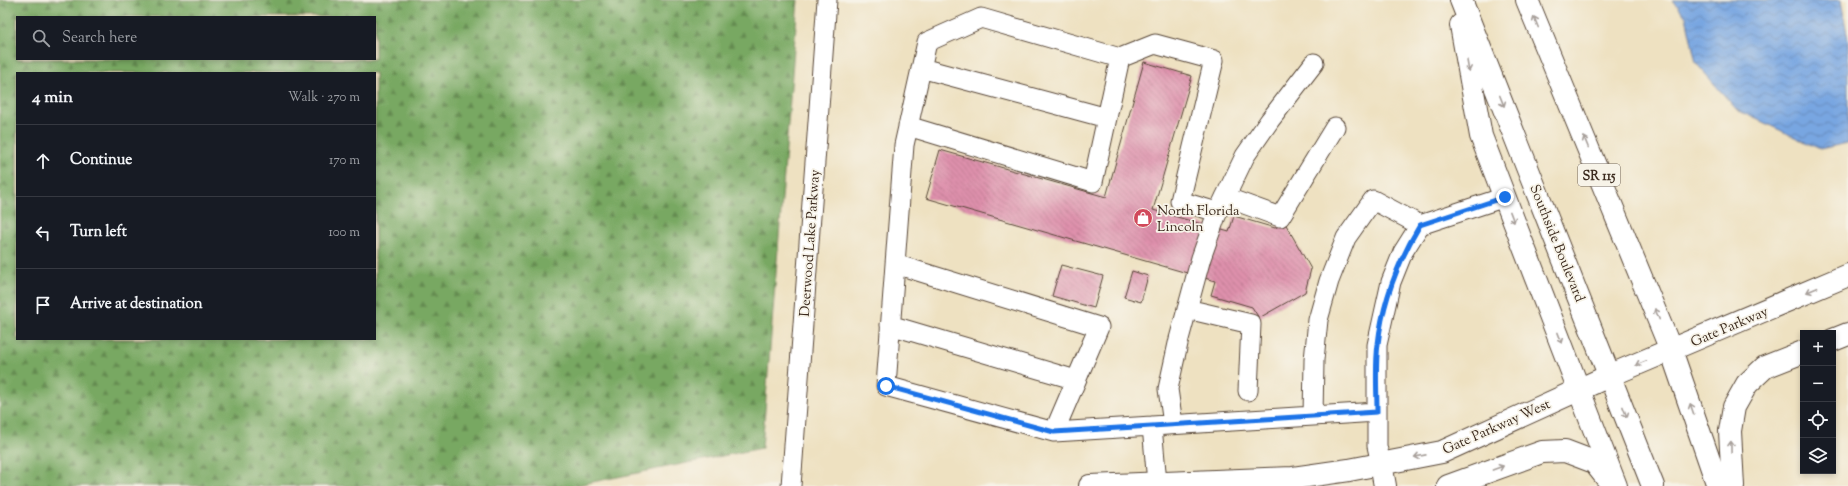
<!DOCTYPE html>
<html lang="en">
<head>
<meta charset="utf-8">
<style>
	body { margin:0; font-family:"Sorts Mill Goudy",serif; background:#242831; color:#f1f3f6 }
	.controls { position:absolute; right:12px; bottom:12px; display:grid; overflow:hidden; border-radius:0px; box-shadow:0 2px 6px #0003 }
	.controls button { width:36px; height:36px; display:grid; place-items:center; padding:0; border:0; border-bottom:1px solid #363941; background:#171b24; color:#f1f3f6; font:20px sans-serif }
	.stop { position:absolute; width:12px; height:12px; margin:-9px; border:3px solid #1a73e8; border-radius:50%; background:#fff }
	.stop.end { background:#1a73e8; border-color:#fff; box-shadow:0 1px 4px #0008 }
	.list { margin:0; padding:0; list-style:none }
	h2 { display:flex; justify-content:space-between; align-items:center; height:52px; margin:0; padding:0 16px; font-size:17px }
	h2 small { font-size:13px; font-weight:400; color:#9ea1a6 }
	.list li { display:grid; grid-template-columns:26px 1fr auto; gap:12px; align-items:center; box-sizing:border-box; height:72px; padding:0 16px; border-top:1px solid #363941 }
	.list b { display:block; font-size:15px; white-space:nowrap }
	.list em { font-size:13px; font-style:normal; color:#9ea1a6 }
	.icon { flex:none; width:22px; height:22px; fill:none; stroke:currentColor; stroke-width:2; stroke-linecap:round; stroke-linejoin:round }
	.map { position:relative; flex:none; width:1848px; height:486px; overflow:hidden }
	.search { position:absolute; background:#171b24; box-shadow:0 2px 6px #0003; left:16px; top:16px; width:360px; height:44px; display:flex; align-items:center; gap:10px; box-sizing:border-box; padding:0 14px; border-radius:0px; color:#9ea1a6; font-size:15px }
	.panel { position:absolute; background:#171b24; box-shadow:0 2px 6px #0003; left:16px; top:72px; width:360px; height:268px; border-radius:0px }
	.map>svg:first-child { display:block }
	.forest { fill:url(#forest-firs); stroke:#5a6940; fill-rule:evenodd }
	.water { fill:url(#water-waves); stroke:#5a6880 }
	.building { fill:url(#building-back-hatch) }
	.lines { fill:none; stroke-linecap:round; stroke-linejoin:round }
	.minor-casing { stroke:#564536; stroke-width:21 }
	.major-casing { stroke:#564536; stroke-width:24 }
	.highway-casing { stroke:#564536; stroke-width:24 }
	.minor { stroke:#fff; stroke-width:19 }
	.major { stroke:#fff; stroke-width:22 }
	.highway { stroke:#fff; stroke-width:22 }
	.oneway { stroke:#a79f9a }
	.route { stroke:#1a73e8; stroke-width:5 }
	.labels { text-anchor:middle; stroke-width:3.5; stroke-linejoin:round; paint-order:stroke }
	.shield { fill:#f7f3e8; stroke:#73665b; stroke-width:1 }
	.shield-label { font-size:13px; font-weight:bold; fill:#3b2a1e }
	.poi-label { font-size:14px; fill:#3b2a1e; stroke:#f7f3e8; text-anchor:start }
	.street-label { font-size:14px; fill:#3b2a1e; stroke:#f7f3e8 }
</style>
</head>
<body>
<div class="map">
<svg width="1848" height="486" viewBox="0 0 1848 486">
	<defs>
		<pattern id="forest-firs" width="22" height="20" patternUnits="userSpaceOnUse"><rect width="22" height="20" fill="#78a862"/><path d="M5 1l3.5 6h-7zM16 11l3.5 6h-7z" fill="#648950"/></pattern>
		<pattern id="water-waves" width="16" height="10" patternUnits="userSpaceOnUse"><rect width="16" height="10" fill="#78a6e1"/><path d="M0 5q4-4 8 0t8 0" fill="none" stroke="#6487b6"/></pattern>
		<pattern id="building-back-hatch" width="6" height="6" patternUnits="userSpaceOnUse"><rect width="6" height="6" fill="#de90ac"/><path d="M-1 5l2 2M0 0l6 6M5-1l2 2" fill="none" stroke="#b5768b"/></pattern>
	</defs>
	<rect width="100%" height="100%" fill="#f7f3e8"/>
	<filter id="ink" filterUnits="userSpaceOnUse"><feTurbulence type="fractalNoise" baseFrequency=".025" numOctaves="2"/><feDisplacementMap in="SourceGraphic" scale="8" xChannelSelector="R" yChannelSelector="G"/><feConvolveMatrix kernelMatrix="1 2 1 2 8 2 1 2 1" color-interpolation-filters="sRGB"/></filter>
	<filter id="wash" filterUnits="userSpaceOnUse"><feTurbulence type="fractalNoise" baseFrequency=".012" numOctaves="4" result="noise"/><feDisplacementMap in="SourceGraphic" scale="16" xChannelSelector="R" yChannelSelector="G"/><feGaussianBlur stdDeviation="0.9" result="paint"/><feColorMatrix in="noise" values="0 0 0 0 0 0 0 0 0 0 0 0 0 0 0 0 0 1.4 0 .05"/><feComposite in="paint" operator="in"/></filter>
	<g filter="url(#wash)">
		<rect width="100%" height="100%" fill="#eee1c1"/>
		<path class="forest" d="M 0,0 L 798,0 L 762,448 L 573,486 L 0,486 ZM 17,17 L 375,17 L 375,59 L 17,59 ZM 17,73 L 375,73 L 375,339 L 17,339 Z"/>
		<path class="water" d="M 1673,0 L 1841,0 L 1848,40 L 1848,143 L 1820,149 L 1737,110 L 1696,63 L 1686,17 Z"/>
		<g id="blocks">
			<path class="building" d="M 1144,62 L 1192,76 L 1153,210 L 1229,232 L 1234,216 L 1275,228 L 1285,223 L 1311,269 L 1305,292 L 1259,318 L 1252,307 L 1211,295 L 1215,281 L 926,198 L 940,150 L 1106,197 Z
				M 1061,265 L 1103,276 L 1094,308 L 1052,296 Z
				M 1132,271 L 1148,276 L 1141,302 L 1124,297 Z"/>
		</g>
	</g>
	<g filter="url(#ink)">
		<use href="#blocks" fill-opacity="0" stroke="#564536" stroke-width="1"/>
		<g class="lines">
			<defs>
				<path id="minor" d="M 1120,58 L 1155,44 L 1214,60 L 1180,201 L 1217,212
					M 921,68 L 1107,118
					M 1225,197 L 1280,217 L 1335,127
					M 895,264 L 904,145 L 927,42 L 981,18 L 1120,58 L 1093,182 L 908,126
					M 1187,309 L 1251,324 L 1248,391
					M 890,325 L 1076,380
					M 1313,416 L 1377,412
					M 1173,424 L 1168,389 L 1179,339 L 1201,258 L 1216,216 L 1245,156 L 1270,120 L 1314,63
					M 1152,426 L 1313,416 L 1314,360 L 1318,320 L 1329,281 L 1346,238 L 1373,200 L 1420,225 L 1505,197
					M 1054,432 L 1099,327 L 895,264 L 886,386 L 1054,432 L 1152,426 L 1157,483
					M 1381,464 L 1377,446 L 1377,345 L 1391,282 L 1403,252 L 1420,225
					M 791,486 L 827,0"/>
				<path id="major" d="M 1833,340 L 1848,334
					M 1381,464 L 1385,486
					M 1090,486 L 1293,478 L 1349,470 L 1442,452 L 1611,375 L 1848,275
					M 1448,486 L 1542,452 L 1565,451 L 1594,462 L 1613,486
					M 1733,486 L 1730,431 L 1734,407 L 1747,384 L 1765,367 L 1803,352"/>
				<path id="highway" d="M 1461,0 L 1653,486
					M 1527,0 L 1671,350 L 1718,486
					M 1461,25 L 1481,136 L 1616,486"/>
			</defs>
			<use href="#minor" class="minor-casing"/>
			<use href="#major" class="major-casing"/>
			<use href="#highway" class="highway-casing"/>
			<use href="#minor" class="minor"/>
			<use href="#major" class="major"/>
			<use href="#highway" class="highway"/>
		</g>
		<defs><path id="oneway-shaft" d="M-6 0H5M1.5-3L5.5 0L1.5 3" fill="none" stroke-width="1.6" stroke-linecap="round" stroke-linejoin="round"/></defs>
		<g class="oneway">
			<use href="#oneway-shaft" transform="translate(1536 22) rotate(-112)"/>
			<use href="#oneway-shaft" transform="translate(1468 66) rotate(80)"/>
			<use href="#oneway-shaft" transform="translate(1502 101) rotate(68)"/>
			<use href="#oneway-shaft" transform="translate(1586 142) rotate(-112)"/>
			<use href="#oneway-shaft" transform="translate(1512 217) rotate(69)"/>
			<use href="#oneway-shaft" transform="translate(1812 290) rotate(157)"/>
			<use href="#oneway-shaft" transform="translate(1657 314) rotate(-112)"/>
			<use href="#oneway-shaft" transform="translate(1560 338) rotate(69)"/>
			<use href="#oneway-shaft" transform="translate(1641 363) rotate(158)"/>
			<use href="#oneway-shaft" transform="translate(1692 409) rotate(-109)"/>
			<use href="#oneway-shaft" transform="translate(1625 412) rotate(69)"/>
			<use href="#oneway-shaft" transform="translate(1731 447) rotate(-91)"/>
			<use href="#oneway-shaft" transform="translate(1420 456) rotate(169)"/>
			<use href="#oneway-shaft" transform="translate(1498 468) rotate(-20)"/>
		</g>
	</g>
	<g class="lines" filter="url(#ink)">
		<path class="route" d="M 886,386 L 1054,432 L 1377,412 C 1377,390 1375,366 1378,344 C 1383,300 1397,263 1420,225 L 1505,197"/>
	</g>
	<defs>
		<symbol id="shop-disc" viewBox="-11 -11 22 22"><circle r="9.5" fill="#d1495b" stroke="#f7f3e8"/><path d="M-5-2.5h2.3a2.7 3.5 0 0 1 5.4 0H5L5.5 6h-11ZM-1.5-2.5h3a1.5 2.3 0 0 0-3 0Z" fill="#fff"/></symbol>
	</defs>
	<g fill-rule="evenodd">
		<use href="#shop-disc" x="1132" y="207" width="22" height="22"/>
	</g>
	<g class="labels">
		<rect class="shield" x="1578" y="164" width="42" height="22" rx="3"/>
		<g class="shield-label">
			<text x="1599" y="180">SR 115</text>
		</g>
		<g class="poi-label">
			<text x="1157" y="215">North Florida<tspan x="1157" dy="16">Lincoln</tspan></text>
		</g>
		<g class="street-label">
			<text transform="translate(809 243) rotate(-86)" y="5">Deerwood Lake Parkway</text>
			<text transform="translate(1558 243) rotate(68)" y="5">Southside Boulevard</text>
			<text transform="translate(1729 326) rotate(-23)" y="5">Gate Parkway</text>
			<text transform="translate(1496 426) rotate(-24)" y="5">Gate Parkway West</text>
		</g>
	</g>
</svg>
<div class="controls">
<button>+</button>
<button>−</button>
<button><svg class="icon" aria-label="locate" viewBox="0 0 24 24"><circle cx="12" cy="12" r="6"/><path d="M12 2v4M12 18v4M2 12h4M18 12h4"/></svg></button>
<button><svg class="icon" aria-label="layers" viewBox="0 0 24 24"><path d="M12 4l9 5-9 5-9-5zM3 14l9 5 9-5"/></svg></button>
</div>
<div class="stop" style="left:886px;top:386px"></div>
<div class="stop end" style="left:1505px;top:197px"></div>
<div class="search"><svg class="icon" aria-label="search" viewBox="0 0 24 24"><circle cx="10" cy="10" r="6"/><path d="M15 15l6 6"/></svg>Search here</div>
<section class="panel">
<h2>4 min<small>Walk · 270 m</small></h2>
<ul class="list">
<li><svg class="icon" aria-label="ahead" viewBox="0 0 24 24"><path d="M12 20V5M6 11l6-6 6 6"/></svg><div><b>Continue</b></div><em>170 m</em></li>
<li><svg class="icon" aria-label="left" viewBox="0 0 24 24"><path d="M17 20v-9H6M10 6l-5 5 5 5"/></svg><div><b>Turn left</b></div><em>100 m</em></li>
<li><svg class="icon" aria-label="arrive" viewBox="0 0 24 24"><path d="M6 21V4h12l-3 4 3 4H6"/></svg><div><b>Arrive at destination</b></div></li>
</ul>
</section>
</div>
</body>
</html>
